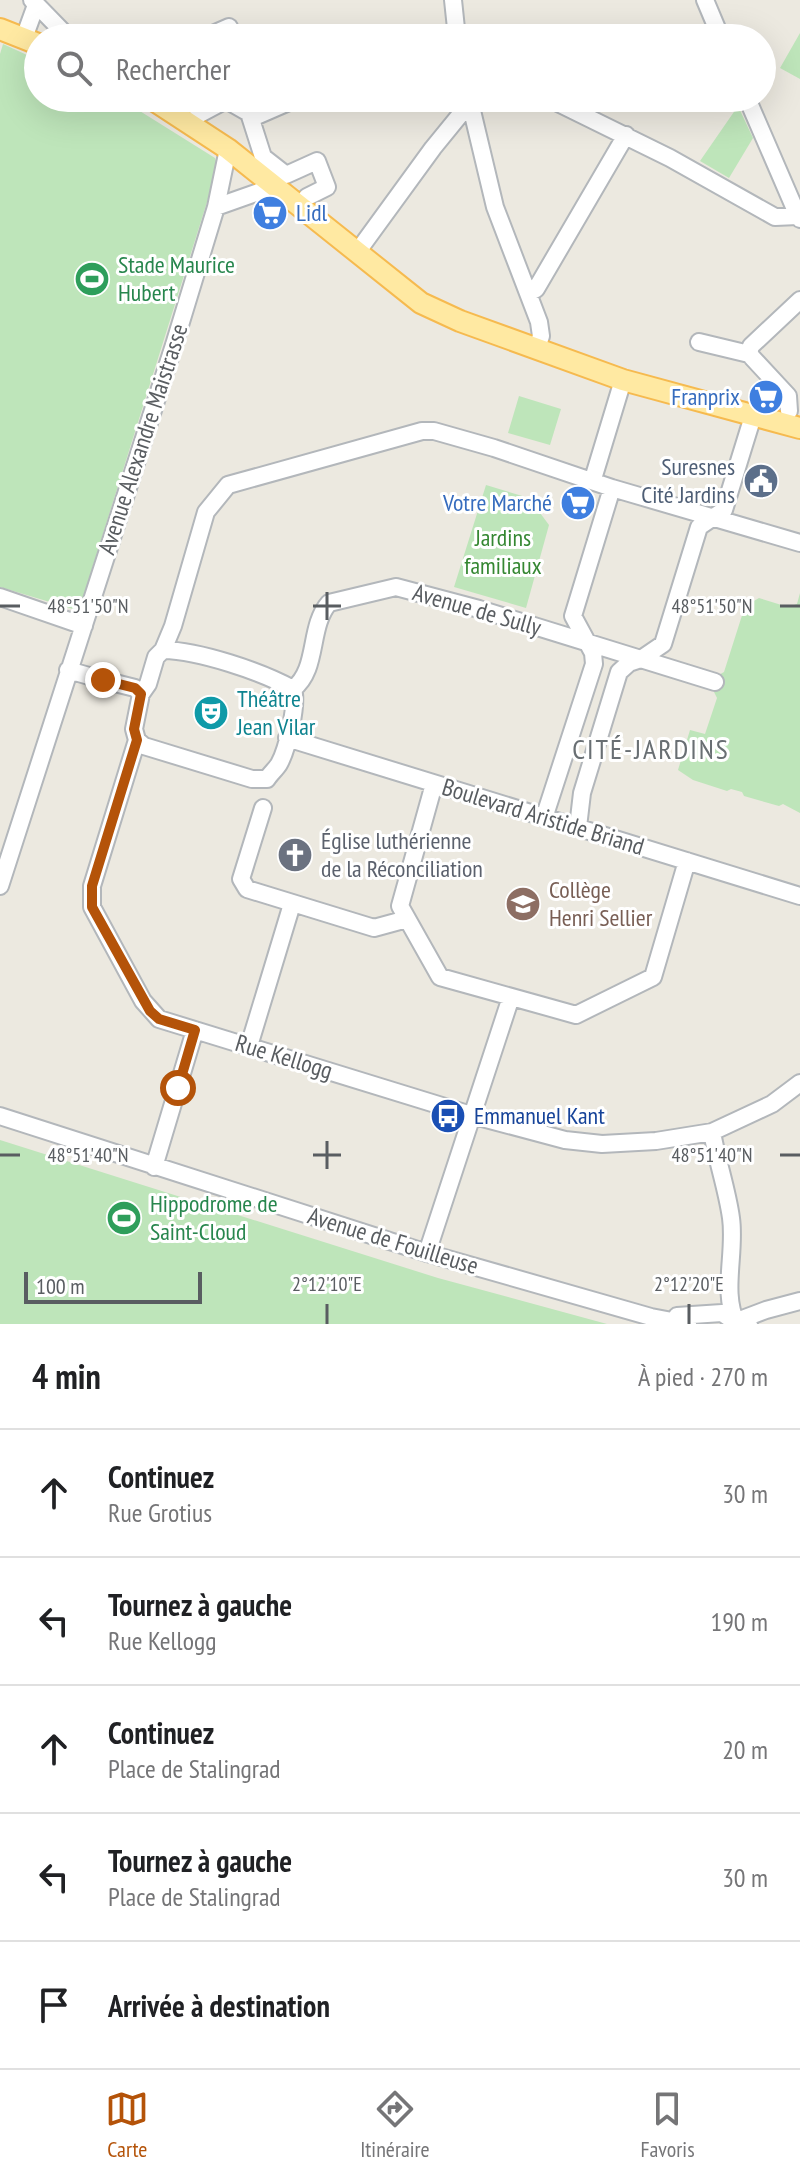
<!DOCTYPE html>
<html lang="fr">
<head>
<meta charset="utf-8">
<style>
	body { margin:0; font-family:"PT Sans Narrow",sans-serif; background:#f6f6f6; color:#202124 }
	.scale { position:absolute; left:24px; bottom:20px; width:178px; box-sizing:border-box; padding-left:8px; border:4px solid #595d61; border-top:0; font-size:22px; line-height:28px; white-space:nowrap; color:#595d61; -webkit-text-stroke:6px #fff; paint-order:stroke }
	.stop { position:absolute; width:24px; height:24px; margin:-18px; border:6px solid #b45309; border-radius:50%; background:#fff }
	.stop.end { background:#b45309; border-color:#fff; box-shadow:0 2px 8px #0008 }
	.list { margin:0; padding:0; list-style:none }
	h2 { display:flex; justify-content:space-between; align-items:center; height:104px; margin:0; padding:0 32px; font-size:34px }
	h2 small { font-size:26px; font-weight:400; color:#757577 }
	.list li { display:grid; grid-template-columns:52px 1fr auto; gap:24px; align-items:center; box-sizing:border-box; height:128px; padding:0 32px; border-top:2px solid #e0e0e0 }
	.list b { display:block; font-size:30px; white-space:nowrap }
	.list p { margin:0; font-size:26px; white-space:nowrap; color:#757577 }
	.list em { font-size:26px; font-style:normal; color:#757577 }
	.icon { flex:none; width:44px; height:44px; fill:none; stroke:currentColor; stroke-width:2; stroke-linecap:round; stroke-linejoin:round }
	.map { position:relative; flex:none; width:800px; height:1324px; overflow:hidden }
	.search { position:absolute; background:#fff; box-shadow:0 8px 32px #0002; left:24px; right:24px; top:24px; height:88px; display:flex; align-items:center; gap:20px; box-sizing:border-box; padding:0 28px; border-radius:44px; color:#757577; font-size:30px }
	.sheet { height:744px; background:#fff }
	nav { display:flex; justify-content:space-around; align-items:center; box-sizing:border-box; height:112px; border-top:2px solid #e0e0e0; background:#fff; font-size:22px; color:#757577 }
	nav a { display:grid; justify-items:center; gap:4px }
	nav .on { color:#b45309 }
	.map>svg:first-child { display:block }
	.green { fill:#bee5ba }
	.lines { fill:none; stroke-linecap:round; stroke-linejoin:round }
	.minor-casing { stroke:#b3b7bb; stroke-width:20 }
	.major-casing { stroke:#f6ba4f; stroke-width:24 }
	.minor { stroke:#fff; stroke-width:16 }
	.major { stroke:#ffe9a2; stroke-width:20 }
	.route { stroke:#b45309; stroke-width:10 }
	.ticks { fill:none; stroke:#595d61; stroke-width:3 }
	.labels { text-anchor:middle; stroke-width:6; stroke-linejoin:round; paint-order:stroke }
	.shop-label { font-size:24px; fill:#366cbe; stroke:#fff; text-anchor:end }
	.leisure-label { font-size:24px; fill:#27864d; stroke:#fff; text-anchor:start }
	.street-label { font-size:24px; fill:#595d61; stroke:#fff }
	.service-label { font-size:24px; fill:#4e5e75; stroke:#fff; text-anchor:end }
	.park-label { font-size:24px; fill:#358732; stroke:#fff }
	.culture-label { font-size:24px; fill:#0d838f; stroke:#fff; text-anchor:start }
	.worship-label { font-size:24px; fill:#5b616d; stroke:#fff; text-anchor:start }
	.education-label { font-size:24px; fill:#785e54; stroke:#fff; text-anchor:start }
	.transit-label { font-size:24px; fill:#164399; stroke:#fff; text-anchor:start }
	.quarter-label { font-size:28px; letter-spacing:2px; fill:#696f73; stroke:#fff }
	.ticks-label { font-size:20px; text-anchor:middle; fill:#595d61; stroke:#fff; stroke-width:6; stroke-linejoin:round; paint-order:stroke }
</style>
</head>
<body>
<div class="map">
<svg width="800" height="1324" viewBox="0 0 800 1324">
	<rect width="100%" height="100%" fill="#ece9e0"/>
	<path class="green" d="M 800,33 L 800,79 L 780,68 Z
		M 3,44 L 38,60 L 38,98 L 119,98 L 215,158 L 218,167 L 81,604 L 73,609 L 0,587 L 0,54 Z
		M 738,106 L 753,138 L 729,178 L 700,161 Z
		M 519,396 L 561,409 L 550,445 L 508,433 Z
		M 486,485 L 529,498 L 549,525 L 526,608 L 454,587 Z
		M 800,593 L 800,813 L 783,804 L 779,806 L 744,796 L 742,792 L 731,789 L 727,791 L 693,780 L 678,770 L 690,730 L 705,734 L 717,698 L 713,690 L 717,676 L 724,672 L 745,606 L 759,598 L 788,607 L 797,604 Z
		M 0,1140 L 438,1278 L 607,1324 L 0,1324 Z"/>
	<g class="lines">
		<defs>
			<path id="minor" d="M 32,0 L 69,38
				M 453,0 L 457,38
				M 705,0 L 721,38
				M 24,38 L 36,5
				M 204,38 L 229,27
				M 469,98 L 495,207 L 539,322 L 541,336 L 537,348
				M 548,98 L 670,158 L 775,217 L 798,216 L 800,219
				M 747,98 L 798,216
				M 228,101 L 249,113 L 263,157 L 286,175 L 317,161 L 327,187 L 307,197 L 300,206
				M 252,118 L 298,98
				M 192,125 L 198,115 L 230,98
				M 216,207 L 267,189 L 271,184
				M 358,251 L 433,148 L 464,110 L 471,109
				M 528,293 L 536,289 L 626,135
				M 699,342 L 749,354 L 788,396 L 789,411
				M 749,354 L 751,346 L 800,300
				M 593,479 L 623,380
				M 0,597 L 84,626
				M 163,650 C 200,651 260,671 293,689
				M 68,670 L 96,678
				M 103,680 L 135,688 L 141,694
				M 293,689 C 298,704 287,750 279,764 C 276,769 270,774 267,779 L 252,779 L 144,746 L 137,740 L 134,729 L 141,694 L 148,684 L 156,657 L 163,650 L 173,626 L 206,512 L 228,485 L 422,431 L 434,431 L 494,448 L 612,488 L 800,543
				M 293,689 C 319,669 308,627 329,603 L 396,587 L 479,609 L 715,682
				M 287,738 L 800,896
				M 137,740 L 92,886 L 92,907 L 143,1001 L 159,1019 L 471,1115 L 565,1140 L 602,1144 L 656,1141 L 712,1132 L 772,1104 L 800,1083
				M 434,784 L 400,906 L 440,977 L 576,1015 L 653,977 L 687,861
				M 263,808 L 241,879 L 247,889 L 374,928 L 407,919
				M 544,818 L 594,664 L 593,653 L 573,616 L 612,488
				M 578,827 L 582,793 L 619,672 L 629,663 L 641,659 L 663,644 L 699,527 L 724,510 L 753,416
				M 0,886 L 174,345 L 216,207 L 228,149
				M 249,1046 L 292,904
				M 0,1116 L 427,1253 L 651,1317 L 688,1324
				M 712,1132 C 717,1161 727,1189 731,1218 C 736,1253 721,1293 737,1324
				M 154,1167 L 195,1030
				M 427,1253 L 511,997
				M 677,1316 L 722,1313 L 735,1322 L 749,1324
				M 737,1321 L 766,1310 L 800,1301"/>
			<path id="major" d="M 0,29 L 38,44
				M 150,98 L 228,149 L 421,303 L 460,321 L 623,380 L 800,428"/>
		</defs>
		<use href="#minor" class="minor-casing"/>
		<use href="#major" class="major-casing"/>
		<use href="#minor" class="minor"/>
		<use href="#major" class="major"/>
	</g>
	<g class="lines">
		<path class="route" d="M 103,680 L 135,688 L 141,694 L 134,729 L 137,740 L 92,886 L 92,907 L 150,1011 L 159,1019 L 195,1030 L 178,1088"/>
	</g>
	<path class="ticks" d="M 327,592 L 327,620M 0,606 L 20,606M 313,606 L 341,606M 780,606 L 800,606M 327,1141 L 327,1169M 0,1155 L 20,1155M 313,1155 L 341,1155M 780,1155 L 800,1155M 327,1304 L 327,1324M 689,1304 L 689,1324"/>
	<defs>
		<symbol id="supermarket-disc" viewBox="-11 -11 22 22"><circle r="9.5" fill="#3f7fe0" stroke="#fff"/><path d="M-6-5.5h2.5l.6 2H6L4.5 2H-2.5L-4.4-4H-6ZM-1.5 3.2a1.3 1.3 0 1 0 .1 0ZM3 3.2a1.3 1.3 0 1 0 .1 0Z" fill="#fff"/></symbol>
		<symbol id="stadium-disc" viewBox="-11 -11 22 22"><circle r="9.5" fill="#2e9e5b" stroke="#fff"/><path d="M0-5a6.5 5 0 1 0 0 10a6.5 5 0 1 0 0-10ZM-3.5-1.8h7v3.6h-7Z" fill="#fff"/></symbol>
		<symbol id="civic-disc" viewBox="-11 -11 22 22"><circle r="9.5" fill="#5c6f8a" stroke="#fff"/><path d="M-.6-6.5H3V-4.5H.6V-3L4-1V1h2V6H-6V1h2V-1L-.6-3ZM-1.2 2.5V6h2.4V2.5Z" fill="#fff"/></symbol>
		<symbol id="theatre-disc" viewBox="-11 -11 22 22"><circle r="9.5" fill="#0f9aa8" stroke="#fff"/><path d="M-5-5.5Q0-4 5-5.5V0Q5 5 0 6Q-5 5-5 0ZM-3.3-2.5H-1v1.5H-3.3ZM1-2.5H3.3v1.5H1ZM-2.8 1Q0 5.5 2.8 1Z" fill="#fff"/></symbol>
		<symbol id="church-disc" viewBox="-11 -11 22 22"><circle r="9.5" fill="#6b7280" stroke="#fff"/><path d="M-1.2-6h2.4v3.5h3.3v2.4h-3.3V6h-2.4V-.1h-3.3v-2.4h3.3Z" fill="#fff"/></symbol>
		<symbol id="school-disc" viewBox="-11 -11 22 22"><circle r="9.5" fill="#8d6e63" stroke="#fff"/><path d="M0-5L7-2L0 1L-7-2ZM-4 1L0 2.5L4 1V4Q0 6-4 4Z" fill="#fff"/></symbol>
		<symbol id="bus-disc" viewBox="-11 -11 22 22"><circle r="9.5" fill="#1a4fb4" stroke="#fff"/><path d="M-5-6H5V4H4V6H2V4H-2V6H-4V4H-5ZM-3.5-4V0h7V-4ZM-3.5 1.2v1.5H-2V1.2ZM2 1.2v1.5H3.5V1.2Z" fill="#fff"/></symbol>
	</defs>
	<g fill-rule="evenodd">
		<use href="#supermarket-disc" x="250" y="193" width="40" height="40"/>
		<use href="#stadium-disc" x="72" y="259" width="40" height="40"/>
		<use href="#supermarket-disc" x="746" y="377" width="40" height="40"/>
		<use href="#civic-disc" x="741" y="461" width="40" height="40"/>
		<use href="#supermarket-disc" x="558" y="483" width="40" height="40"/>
		<use href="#theatre-disc" x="191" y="693" width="40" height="40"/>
		<use href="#church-disc" x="275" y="835" width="40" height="40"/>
		<use href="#school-disc" x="503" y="884" width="40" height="40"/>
		<use href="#bus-disc" x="428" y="1096" width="40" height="40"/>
		<use href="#stadium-disc" x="104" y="1198" width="40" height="40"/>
	</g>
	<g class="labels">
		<g class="shop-label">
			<text x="296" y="221" text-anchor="start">Lidl</text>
			<text x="740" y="405">Franprix</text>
			<text x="552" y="511">Votre Marché</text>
		</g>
		<g class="leisure-label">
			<text x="118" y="273">Stade Maurice<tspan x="118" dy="28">Hubert</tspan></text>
			<text x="150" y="1212">Hippodrome de<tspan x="150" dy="28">Saint-Cloud</tspan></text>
		</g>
		<g class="street-label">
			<text transform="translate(143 439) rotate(-72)" y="8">Avenue Alexandre Maistrasse</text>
			<text transform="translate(477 610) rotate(16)" y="8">Avenue de Sully</text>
			<text transform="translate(543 817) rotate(17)" y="8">Boulevard Aristide Briand</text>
			<text transform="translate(284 1057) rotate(17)" y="8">Rue Kellogg</text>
			<text transform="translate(393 1241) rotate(17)" y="8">Avenue de Fouilleuse</text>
		</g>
		<g class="service-label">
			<text x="735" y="475">Suresnes<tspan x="735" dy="28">Cité Jardins</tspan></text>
		</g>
		<g class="park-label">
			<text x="503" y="546">Jardins<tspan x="503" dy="28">familiaux</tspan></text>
		</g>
		<g class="culture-label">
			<text x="237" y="707">Théâtre<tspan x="237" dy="28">Jean Vilar</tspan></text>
		</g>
		<g class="worship-label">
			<text x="321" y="849">Église luthérienne<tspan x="321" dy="28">de la Réconciliation</tspan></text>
		</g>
		<g class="education-label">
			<text x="549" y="898">Collège<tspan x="549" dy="28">Henri Sellier</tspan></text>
		</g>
		<g class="transit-label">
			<text x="474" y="1124">Emmanuel Kant</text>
		</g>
		<g class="quarter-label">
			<text x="651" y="759">CITÉ-JARDINS</text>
		</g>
	</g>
	<g class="ticks-label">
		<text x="88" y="613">48°51'50"N</text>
		<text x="712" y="613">48°51'50"N</text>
		<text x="88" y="1162">48°51'40"N</text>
		<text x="712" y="1162">48°51'40"N</text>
		<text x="327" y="1291">2°12'10"E</text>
		<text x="689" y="1291">2°12'20"E</text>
	</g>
</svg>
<div class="scale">100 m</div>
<div class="stop" style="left:178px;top:1088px"></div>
<div class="stop end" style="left:103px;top:680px"></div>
<div class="search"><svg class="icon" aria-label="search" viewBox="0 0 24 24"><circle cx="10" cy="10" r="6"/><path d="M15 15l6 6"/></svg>Rechercher</div>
</div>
<section class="sheet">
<h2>4 min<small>À pied · 270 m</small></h2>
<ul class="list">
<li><svg class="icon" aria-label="ahead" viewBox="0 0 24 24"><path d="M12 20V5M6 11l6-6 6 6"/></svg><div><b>Continuez</b><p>Rue Grotius</p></div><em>30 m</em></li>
<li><svg class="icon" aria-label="left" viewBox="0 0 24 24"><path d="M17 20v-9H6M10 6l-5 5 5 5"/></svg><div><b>Tournez à gauche</b><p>Rue Kellogg</p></div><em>190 m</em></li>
<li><svg class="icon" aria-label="ahead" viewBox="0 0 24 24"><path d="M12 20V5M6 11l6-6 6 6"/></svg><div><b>Continuez</b><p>Place de Stalingrad</p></div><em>20 m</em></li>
<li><svg class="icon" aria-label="left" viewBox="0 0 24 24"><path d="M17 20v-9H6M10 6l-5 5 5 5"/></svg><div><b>Tournez à gauche</b><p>Place de Stalingrad</p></div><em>30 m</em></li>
<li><svg class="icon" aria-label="arrive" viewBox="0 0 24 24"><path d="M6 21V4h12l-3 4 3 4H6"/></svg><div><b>Arrivée à destination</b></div></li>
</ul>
</section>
<nav>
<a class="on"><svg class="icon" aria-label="map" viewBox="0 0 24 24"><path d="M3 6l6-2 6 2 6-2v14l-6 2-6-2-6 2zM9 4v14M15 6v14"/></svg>Carte</a>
<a><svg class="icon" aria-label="directions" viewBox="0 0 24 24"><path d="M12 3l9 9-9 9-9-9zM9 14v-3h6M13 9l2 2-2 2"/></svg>Itinéraire</a>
<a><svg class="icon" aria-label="saved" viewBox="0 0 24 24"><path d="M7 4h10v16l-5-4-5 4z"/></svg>Favoris</a>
</nav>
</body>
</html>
